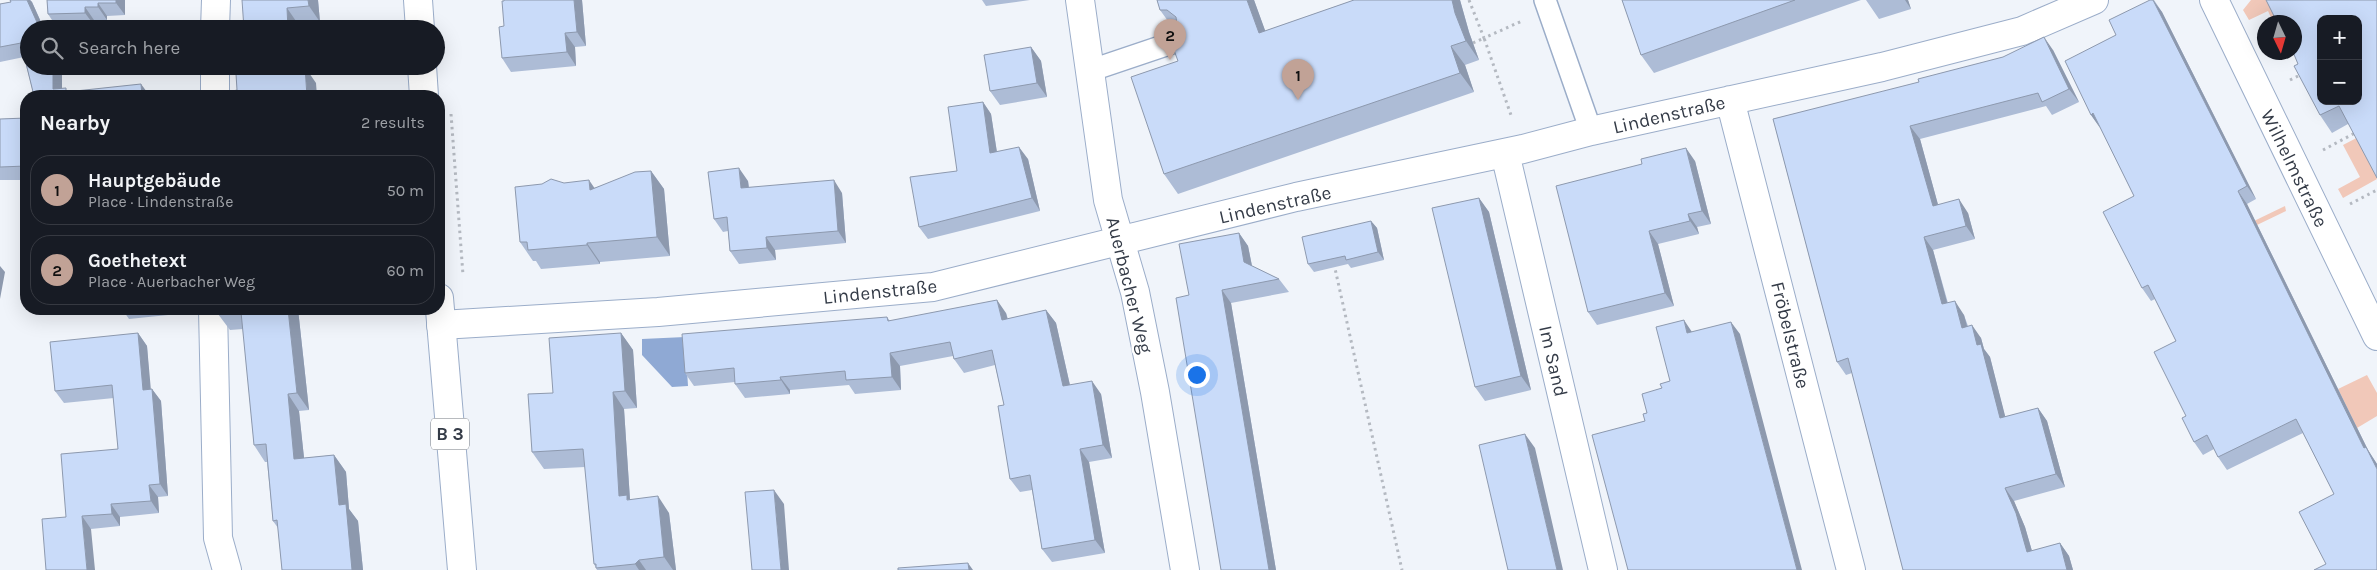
<!DOCTYPE html>
<html lang="en">
<head>
<meta charset="utf-8">
<style>
	body { margin:0; font-family:Karla,sans-serif; background:#20242c; color:#f1f3f6 }
	.controls { position:absolute; right:15px; top:15px; display:grid; overflow:hidden; border-radius:10px; box-shadow:0 5px 20px #0002 }
	.controls button { width:45px; height:45px; display:grid; place-items:center; padding:0; border:0; border-bottom:1px solid #363941; background:#171b24; color:#f1f3f6; font:25px sans-serif }
	.compass { position:absolute; left:2257px; top:15px; width:45px; height:45px; border-radius:50%; background:#171b24; box-shadow:0 5px 20px #0002; rotate:175deg }
	.you { position:absolute; left:1196px; top:374px; width:18px; height:18px; margin:-12px; border:4px solid #fff; border-radius:50%; background:#1a73e8; box-shadow:0 0 0 8px #1a73e833 }
	.badge { display:grid; place-items:center; width:32px; height:32px; border-radius:50%; background:#c1a296; color:#111; font-size:16px; font-weight:700 }
	.pin { position:absolute; translate:-50% -41px; filter:drop-shadow(0 1px 2px #0008) }
	.pin::after { content:''; position:absolute; top:26px; width:18px; height:15px; background:inherit; clip-path:polygon(0 0,100% 0,50% 100%) }
	.list { margin:0; padding:0; list-style:none }
	h2 { display:flex; justify-content:space-between; align-items:center; height:65px; margin:0; padding:0 20px; font-size:21px }
	h2 small { font-size:16px; font-weight:400; color:#9ea1a6 }
	.list li { display:grid; grid-template-columns:32px 1fr auto; gap:15px; align-items:center; box-sizing:border-box; height:70px; margin:0 10px 10px; padding:0 10px; border:1px solid #363941; border-radius:20px }
	.list b { display:block; font-size:19px; white-space:nowrap }
	.list p { margin:0; font-size:16px; white-space:nowrap; color:#9ea1a6 }
	.list em { font-size:16px; font-style:normal; color:#9ea1a6 }
	.icon { flex:none; width:28px; height:28px; fill:none; stroke:currentColor; stroke-width:2; stroke-linecap:round; stroke-linejoin:round }
	.map { position:relative; flex:none; width:2377px; height:570px; overflow:hidden }
	.search { position:absolute; background:#171b24; box-shadow:0 5px 20px #0002; left:20px; top:20px; width:425px; height:55px; display:flex; align-items:center; gap:12px; box-sizing:border-box; padding:0 18px; border-radius:28px; color:#9ea1a6; font-size:19px }
	.panel { position:absolute; background:#171b24; box-shadow:0 5px 20px #0002; left:20px; top:90px; width:425px; height:225px; border-radius:20px }
	.map>svg:first-child { display:block }
	.green { fill:#f1c8b9 }
	.water { fill:#8fa9d4 }
	.lines { fill:none; stroke-linecap:round; stroke-linejoin:round }
	.service-casing { stroke:#9badc9; stroke-width:24 }
	.minor-casing { stroke:#9badc9; stroke-width:30 }
	.primary-casing { stroke:#9badc9; stroke-width:30 }
	.path { stroke:#b4b9c1; stroke-width:3; stroke-dasharray:2.5 4; stroke-linecap:butt }
	.service { stroke:#fff; stroke-width:21 }
	.minor { stroke:#fff; stroke-width:28 }
	.primary { stroke:#fff; stroke-width:28 }
	.wall { fill:#adbcd6 }
	.shaded-wall { fill:#8d99ae }
	.building { fill:#c9dbf9; stroke:#8d99ae; fill-rule:evenodd }
	.labels { text-anchor:middle; stroke-width:5; stroke-linejoin:round; paint-order:stroke }
	.shield { fill:#fff; stroke:#71767e; stroke-width:1 }
	.shield-label { font-size:18px; font-weight:bold; fill:#343b47 }
	.street-label { font-size:19px; fill:#343b47; stroke:#fff }
</style>
</head>
<body>
<div class="map">
<svg width="2377" height="570" viewBox="0 0 2377 570">
	<rect width="100%" height="100%" fill="#f0f4fa"/>
	<path class="green" d="M 2251,0 L 2269,0 L 2281,22 L 2273,22 L 2268,11 L 2249,20 L 2243,10 Z
		M 2368,132 L 2377,179 L 2343,198 L 2338,189 L 2360,177 L 2343,145 Z
		M 2285,206 L 2286,211 L 2230,238 L 2227,234 Z
		M 2367,375 L 2377,393 L 2377,416 L 2357,428 L 2338,389 Z"/>
	<path class="water" d="M 685,337 L 688,386 L 672,387 L 642,355 L 642,339 Z"/>
	<g class="lines">
		<defs>
			<path id="service" d="M 1545,0 L 1591,131
				M 1089,71 L 1178,41"/>
			<path id="minor" d="M 1080,0 L 1108,200 L 1135,292 L 1155,392 L 1185,570
				M 2214,0 L 2377,336
				M 215,29 L 216,0
				M 215,96 L 215,66
				M 1730,100 L 1851,570
				M 1505,153 L 1603,570
				M 213,309 L 218,538 L 227,570
				M 441,325 L 658,312 L 933,287 L 1296,197 L 1523,149 L 1591,131 L 1882,67 L 2022,31 L 2094,0"/>
			<path id="primary" d="M 418,0 L 420,29
				M 422,66 L 424,96
				M 439,298 L 462,570"/>
		</defs>
		<use href="#service" class="service-casing"/>
		<use href="#minor" class="minor-casing"/>
		<use href="#primary" class="primary-casing"/>
		<path class="path" d="M 1469,0 L 1484,38 L 1522,21
			M 1473,43 L 1484,38 L 1512,118
			M 2290,80 L 2302,74
			M 451,114 L 463,275
			M 2323,150 L 2355,133
			M 2350,204 L 2377,190
			M 1334,264 L 1402,570"/>
		<use href="#service" class="service"/>
		<use href="#minor" class="minor"/>
		<use href="#primary" class="primary"/>
	</g>
	<path class="wall" d="M 10,0 L 30,0 L 32,2 L 62,68 L 62,88 L 34,96 L 24,57 L 0,62 L 0,4 L 11,2 Z
		M 47,0 L 125,0 L 125,15 L 107,16 L 107,20 L 94,20 L 94,25 L 56,26 L 48,14 Z
		M 242,0 L 318,0 L 320,22 L 298,24 Z
		M 504,0 L 582,0 L 586,46 L 575,47 L 576,66 L 511,72 L 502,58 L 504,26 Z
		M 982,0 L 1030,0 L 986,6 Z
		M 1157,0 L 1254,0 L 1265,31 L 1354,0 L 1460,0 L 1469,32 L 1479,60 L 1465,65 L 1474,92 L 1178,194 L 1164,174 L 1178,61 L 1173,28 L 1160,10 Z
		M 1622,0 L 1861,0 L 1654,73 L 1641,55 Z
		M 1866,0 L 1908,0 L 1911,9 L 1879,19 Z
		M 2154,0 L 2162,12 L 2256,199 L 2247,204 L 2368,450 L 2377,464 L 2377,570 L 2326,564 L 2334,494 L 2303,433 L 2227,470 L 2218,457 L 2214,449 L 2203,455 L 2194,442 L 2186,416 L 2176,341 L 2155,299 L 2151,301 L 2142,288 L 2134,196 L 2100,127 L 2091,115 L 2116,35 Z
		M 2377,0 L 2348,124 L 2332,133 L 2320,115 L 2298,64 Z
		M 1031,47 L 1041,61 L 1047,97 L 1000,105 L 990,91 Z
		M 2053,50 L 2079,102 L 2052,115 L 2046,106 L 1920,139 L 1938,205 L 1968,213 L 1975,239 L 1933,250 L 1948,303 L 1964,315 L 1968,326 L 1981,338 L 1984,349 L 1990,357 L 2005,417 L 2038,408 L 2047,421 L 2065,487 L 2014,501 L 2025,527 L 2032,551 L 2060,543 L 2069,556 L 2073,570 L 1903,570 L 1852,373 L 1846,375 L 1837,362 L 1773,119 Z
		M 983,102 L 991,114 L 997,152 L 1028,159 L 1040,211 L 928,239 L 919,227 L 957,171 Z
		M 26,118 L 26,180 L 0,180 L 0,119 Z
		M 1695,161 L 1711,224 L 1697,227 L 1699,234 L 1658,244 L 1674,306 L 1597,325 L 1588,312 Z
		M 651,171 L 664,189 L 670,256 L 600,262 L 600,264 L 541,269 L 536,261 L 533,261 L 520,242 L 564,183 L 594,188 Z
		M 748,181 L 749,187 L 842,193 L 846,243 L 775,250 L 776,260 L 739,264 L 730,251 L 728,231 L 723,232 L 714,219 Z
		M 1479,198 L 1489,212 L 1531,390 L 1485,401 L 1475,387 Z
		M 1371,221 L 1377,228 L 1384,260 L 1351,268 L 1348,264 L 1314,272 L 1308,264 Z
		M 1239,233 L 1248,246 L 1252,266 L 1279,279 L 1289,292 L 1231,303 L 1276,570 L 1221,570 L 1189,295 Z
		M 122,309 L 167,309 L 168,315 L 129,319 Z
		M 218,309 L 298,309 L 309,410 L 299,411 L 304,458 L 334,455 L 346,472 L 349,509 L 358,521 L 363,570 L 282,570 L 278,528 L 273,521 L 267,462 L 265,462 L 254,445 L 243,329 L 230,330 L 218,314 Z
		M 1046,310 L 1056,323 L 1070,385 L 1101,394 L 1112,458 L 1089,462 L 1105,553 L 1052,562 L 1042,549 L 1032,490 L 1020,492 L 1010,479 L 1004,405 L 995,365 L 964,373 L 954,359 L 953,356 L 900,366 L 901,390 L 855,394 L 849,385 L 790,390 L 790,394 L 745,398 L 735,384 L 735,382 L 694,386 L 685,373 L 887,317 L 890,321 L 1006,313 L 1008,319 Z
		M 138,333 L 147,346 L 150,389 L 152,389 L 161,401 L 168,496 L 158,497 L 159,513 L 120,517 L 120,526 L 91,529 L 66,517 L 118,449 L 114,398 L 64,403 L 55,391 Z
		M 621,333 L 633,350 L 637,408 L 624,409 L 630,499 L 669,513 L 676,570 L 597,570 L 594,564 L 585,467 L 544,469 L 532,452 L 553,393 Z"/>
	<path class="shaded-wall" d="M 27,0 L 30,0 L 32,2 L 44,29 L 40,29 Z
		M 116,0 L 125,0 L 125,15 L 116,3 Z
		M 308,0 L 318,0 L 320,22 L 309,6 Z
		M 574,0 L 582,0 L 586,46 L 577,32 Z
		M 1247,0 L 1254,0 L 1273,52 L 1259,33 Z
		M 1452,0 L 1460,0 L 1469,32 L 1479,60 L 1466,41 L 1455,13 Z
		M 1905,0 L 1908,0 L 1911,9 Z
		M 2153,0 L 2162,12 L 2256,199 L 2247,186 Z
		M 98,3 L 107,16 L 107,20 L 98,7 Z
		M 85,7 L 94,20 L 94,25 L 85,13 Z
		M 287,8 L 298,24 L 298,29 L 288,29 Z
		M 565,33 L 575,47 L 576,66 L 567,52 Z
		M 2044,37 L 2053,50 L 2079,102 L 2069,89 Z
		M 1451,46 L 1465,65 L 1474,92 L 1460,73 Z
		M 1031,47 L 1041,61 L 1047,97 L 1037,83 Z
		M 53,66 L 61,66 L 62,68 L 62,96 L 53,89 Z
		M 292,66 L 301,66 L 303,85 L 292,69 Z
		M 305,67 L 316,83 L 317,96 L 307,96 Z
		M 141,84 L 150,96 L 142,96 Z
		M 983,102 L 991,114 L 999,166 L 990,153 Z
		M 2093,113 L 2100,128 L 2091,115 Z
		M 1910,126 L 1920,139 L 1942,219 L 1933,206 Z
		M 1019,147 L 1028,159 L 1040,211 L 1032,198 Z
		M 1686,148 L 1695,161 L 1711,224 L 1702,211 Z
		M 739,168 L 748,181 L 750,200 L 741,188 Z
		M 651,171 L 664,189 L 670,256 L 657,237 Z
		M 589,180 L 602,199 L 590,190 Z
		M 834,180 L 842,193 L 846,243 L 838,231 Z
		M 2238,191 L 2247,204 L 2368,450 L 2377,464 L 2377,469 L 2364,448 Z
		M 1479,198 L 1489,212 L 1531,390 L 1521,376 Z
		M 1959,199 L 1968,213 L 1975,239 L 1966,226 Z
		M 1688,214 L 1697,227 L 1699,234 L 1690,221 Z
		M 1371,221 L 1377,228 L 1384,260 L 1378,252 Z
		M 1649,231 L 1658,244 L 1674,306 L 1665,293 Z
		M 1239,233 L 1248,246 L 1254,276 L 1244,262 Z
		M 766,237 L 775,250 L 776,260 L 767,248 Z
		M 1924,237 L 1933,250 L 1951,317 L 1942,304 Z
		M 587,243 L 600,262 L 600,264 L 587,245 Z
		M 0,266 L 5,272 L 0,299 Z
		M 1222,290 L 1231,303 L 1276,570 L 1269,570 Z
		M 997,300 L 1006,313 L 1011,334 L 1002,320 Z
		M 1955,301 L 1964,315 L 1971,341 L 1962,328 Z
		M 163,309 L 167,309 L 168,315 Z
		M 288,309 L 298,309 L 309,410 L 297,393 Z
		M 1046,310 L 1056,323 L 1073,399 L 1063,386 Z
		M 1684,320 L 1692,332 L 1687,333 Z
		M 1731,322 L 1740,334 L 1802,570 L 1797,570 Z
		M 1972,325 L 1981,338 L 1984,349 L 1990,357 L 2009,431 L 2000,418 L 1977,345 Z
		M 138,333 L 147,346 L 152,402 L 143,390 Z
		M 621,333 L 633,350 L 637,408 L 625,391 Z
		M 890,353 L 900,366 L 901,390 L 892,377 Z
		M 780,377 L 790,390 L 790,394 L 781,380 Z
		M 1092,381 L 1101,394 L 1112,458 L 1103,445 Z
		M 152,389 L 161,401 L 168,496 L 160,484 Z
		M 613,392 L 624,409 L 630,500 L 619,496 Z
		M 288,394 L 299,411 L 306,476 L 294,459 Z
		M 2038,408 L 2047,421 L 2065,487 L 2056,474 Z
		M 1525,434 L 1535,448 L 1563,570 L 1557,570 Z
		M 1080,449 L 1089,462 L 1105,553 L 1095,540 Z
		M 334,455 L 346,472 L 349,509 L 358,521 L 363,570 L 352,570 L 339,505 Z
		M 149,485 L 158,497 L 159,513 L 151,501 Z
		M 2005,488 L 2014,501 L 2025,527 L 2036,565 L 2027,552 Z
		M 774,490 L 784,504 L 789,570 L 781,570 Z
		M 658,496 L 669,513 L 676,570 L 673,570 L 664,557 Z
		M 111,504 L 120,517 L 120,526 L 112,514 Z
		M 82,516 L 91,529 L 95,570 L 87,570 Z
		M 2060,543 L 2069,556 L 2073,570 L 2067,570 Z
		M 639,560 L 646,570 L 639,570 L 635,564 Z
		M 968,563 L 973,570 L 969,570 Z"/>
	<path class="building" d="M 10,0 L 27,0 L 40,29 L 29,29 L 29,66 L 53,66 L 53,89 L 66,88 L 66,92 L 141,84 L 142,96 L 34,96 L 21,43 L 0,47 L 0,4 L 11,2 Z
		M 47,0 L 116,0 L 116,3 L 98,3 L 98,7 L 85,7 L 85,13 L 48,14 Z
		M 242,0 L 308,0 L 309,6 L 287,8 L 288,29 L 244,29 Z
		M 504,0 L 574,0 L 577,32 L 565,33 L 567,52 L 502,58 L 499,27 L 504,26 L 502,1 L 504,1 Z
		M 1157,0 L 1247,0 L 1259,33 L 1354,0 L 1452,0 L 1455,13 L 1466,41 L 1451,46 L 1460,73 L 1164,174 L 1131,77 L 1178,61 L 1168,34 L 1177,25 L 1176,17 L 1167,10 L 1160,10 Z
		M 1622,0 L 1795,0 L 1641,55 Z
		M 2150,0 L 2153,0 L 2247,186 L 2238,191 L 2364,448 L 2366,447 L 2377,469 L 2377,570 L 2314,570 L 2326,564 L 2299,512 L 2334,494 L 2296,419 L 2218,457 L 2207,435 L 2194,442 L 2182,418 L 2186,416 L 2154,352 L 2176,341 L 2148,285 L 2142,288 L 2103,212 L 2134,196 L 2093,113 L 2091,115 L 2065,61 L 2116,35 L 2109,20 Z
		M 2266,0 L 2377,0 L 2377,178 L 2339,106 L 2320,115 L 2294,66 L 2298,64 L 2293,52 L 2294,52 L 2294,22 L 2277,22 ZM 2321,19 L 2358,19 L 2358,101 L 2321,101 Z
		M 2044,37 L 2069,89 L 2042,102 L 2038,93 L 1910,126 L 1933,206 L 1959,199 L 1966,226 L 1924,237 L 1942,304 L 1955,301 L 1962,328 L 1972,325 L 1977,345 L 1981,344 L 2000,418 L 2038,408 L 2056,474 L 2005,488 L 2016,513 L 2027,552 L 2060,543 L 2067,570 L 1903,570 L 1848,358 L 1837,362 L 1773,119 L 1919,82 L 1918,79 L 2003,57 Z
		M 1031,47 L 1037,83 L 990,91 L 984,55 Z
		M 248,66 L 292,66 L 292,69 L 305,67 L 307,96 L 233,96 L 233,91 L 237,90 L 236,74 L 248,73 Z
		M 983,102 L 990,153 L 1019,147 L 1032,198 L 919,227 L 910,177 L 957,171 L 948,107 Z
		M 26,118 L 26,166 L 0,167 L 0,119 Z
		M 1686,148 L 1702,211 L 1688,214 L 1690,221 L 1649,231 L 1665,293 L 1588,312 L 1556,186 L 1642,164 L 1641,159 Z
		M 739,168 L 741,188 L 834,180 L 838,231 L 766,237 L 767,248 L 730,251 L 727,217 L 714,219 L 708,172 Z
		M 651,171 L 657,237 L 587,243 L 587,245 L 528,250 L 527,242 L 520,242 L 515,187 L 542,184 L 551,179 L 564,183 L 589,180 L 590,190 L 635,172 Z
		M 1479,198 L 1521,376 L 1475,387 L 1432,208 Z
		M 1371,221 L 1378,252 L 1346,260 L 1345,256 L 1308,264 L 1302,237 Z
		M 1239,233 L 1244,262 L 1279,279 L 1222,290 L 1269,570 L 1221,570 L 1176,298 L 1189,295 L 1179,244 Z
		M 997,300 L 1002,320 L 1046,310 L 1063,386 L 1092,381 L 1103,445 L 1080,449 L 1095,540 L 1042,549 L 1030,475 L 1010,479 L 998,406 L 1004,405 L 992,350 L 954,359 L 950,342 L 890,353 L 892,377 L 846,380 L 845,371 L 780,377 L 781,380 L 735,384 L 734,368 L 685,373 L 682,334 L 887,317 L 888,321 Z
		M 218,309 L 288,309 L 297,393 L 288,394 L 294,459 L 334,455 L 339,505 L 346,504 L 352,570 L 282,570 L 277,520 L 273,521 L 266,444 L 254,445 L 241,312 L 218,314 Z
		M 1684,320 L 1687,333 L 1731,322 L 1797,570 L 1628,570 L 1592,435 L 1645,421 L 1643,414 L 1647,413 L 1642,394 L 1662,388 L 1660,384 L 1670,381 L 1656,327 Z
		M 138,333 L 143,390 L 152,389 L 160,484 L 149,485 L 151,501 L 111,504 L 112,514 L 82,516 L 87,570 L 46,570 L 42,519 L 66,517 L 61,454 L 118,449 L 112,385 L 55,391 L 50,342 Z
		M 621,333 L 625,391 L 613,392 L 619,496 L 627,495 L 627,500 L 658,496 L 664,557 L 639,560 L 635,564 L 596,568 L 596,564 L 594,564 L 583,449 L 532,452 L 528,394 L 553,393 L 549,338 Z
		M 1525,434 L 1557,570 L 1508,570 L 1479,445 Z
		M 774,490 L 781,570 L 752,570 L 745,492 Z
		M 968,563 L 969,570 L 898,570 L 898,568 Z"/>
	<g class="labels">
		<rect class="shield" x="431" y="418.5" width="38" height="31" rx="4"/>
		<g class="shield-label">
			<text x="450" y="440">B 3</text>
		</g>
		<g class="street-label">
			<text transform="translate(1669 114) rotate(-13)" y="7">Lindenstraße</text>
			<text transform="translate(2295 168) rotate(64)" y="7">Wilhelmstraße</text>
			<text transform="translate(1275 204) rotate(-13)" y="7">Lindenstraße</text>
			<text transform="translate(1130 285) rotate(76)" y="7">Auerbacher Weg</text>
			<text transform="translate(880 291) rotate(-6)" y="7">Lindenstraße</text>
			<text transform="translate(1791 335) rotate(76)" y="7">Fröbelstraße</text>
			<text transform="translate(1554 361) rotate(77)" y="7">Im Sand</text>
		</g>
	</g>
</svg>
<div class="controls">
<button>+</button>
<button>−</button>
</div>
<svg class="compass" viewBox="-18 -18 36 36"><path d="M0-13l5 13h-10z" fill="#e53935"/><path d="M0 13l5-13h-10z" fill="#9ea1a6"/></svg>
<div class="you"></div>
<div class="pin badge" style="left:1298px;top:100px">1</div>
<div class="pin badge" style="left:1170px;top:60px">2</div>
<div class="search"><svg class="icon" aria-label="search" viewBox="0 0 24 24"><circle cx="10" cy="10" r="6"/><path d="M15 15l6 6"/></svg>Search here</div>
<section class="panel">
<h2>Nearby<small>2 results</small></h2>
<ul class="list">
<li><span class="badge">1</span><div><b>Hauptgebäude</b><p>Place · Lindenstraße</p></div><em>50 m</em></li>
<li><span class="badge">2</span><div><b>Goethetext</b><p>Place · Auerbacher Weg</p></div><em>60 m</em></li>
</ul>
</section>
</div>
</body>
</html>
